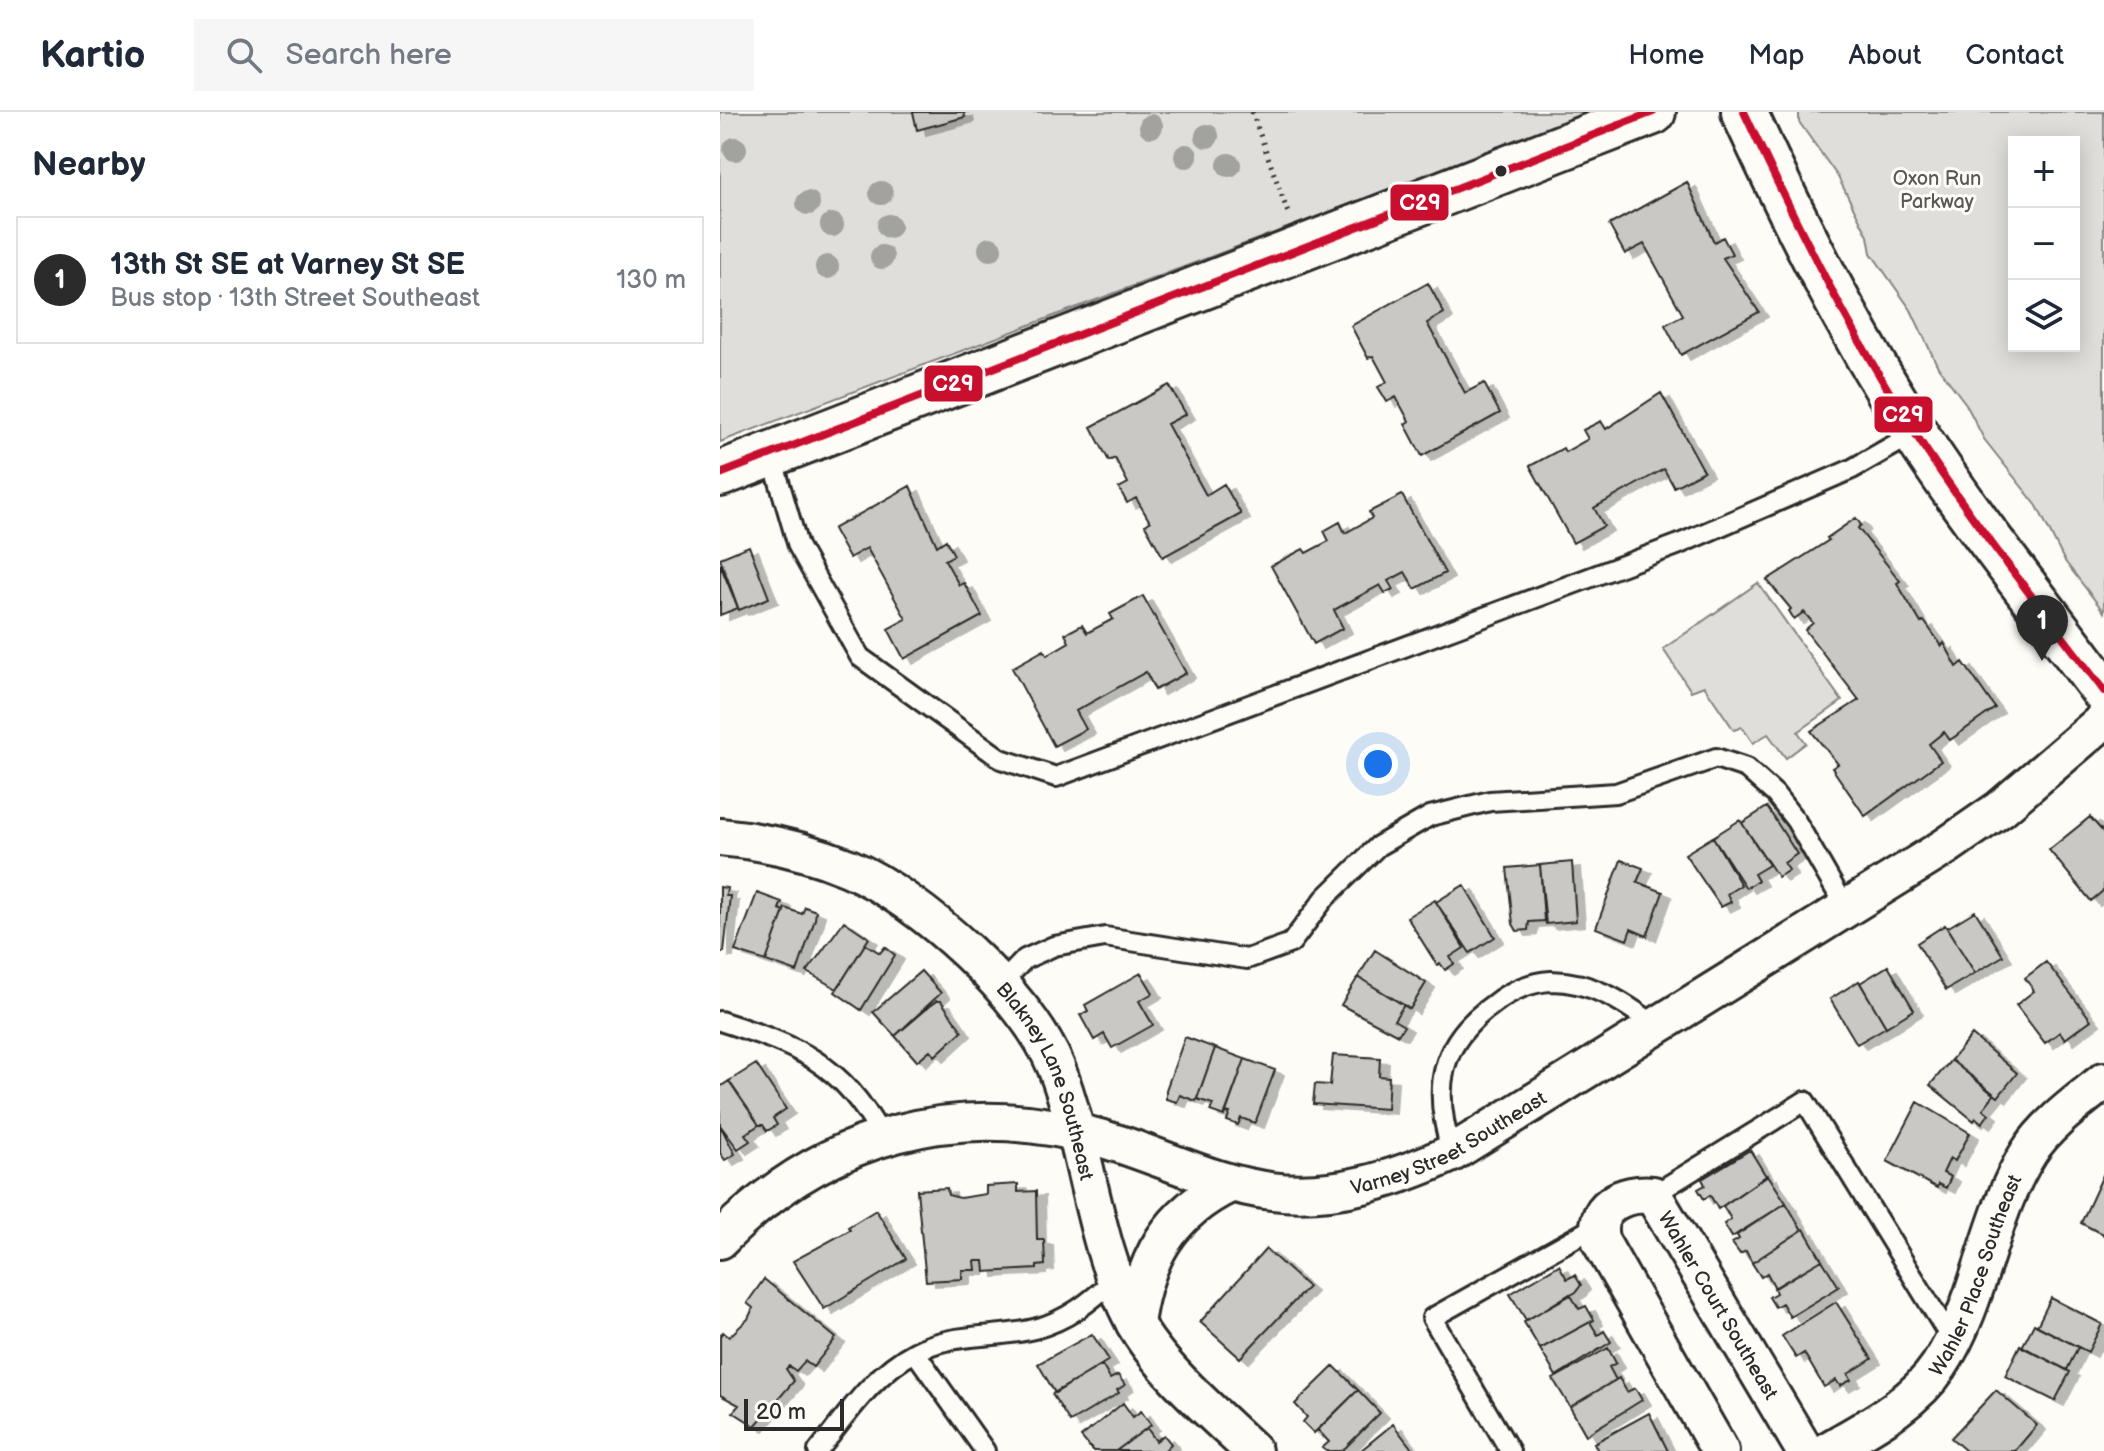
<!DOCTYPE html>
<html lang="en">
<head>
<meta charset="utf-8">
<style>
	body { margin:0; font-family:"Balsamiq Sans",sans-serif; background:#f6f6f7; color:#1f2937 }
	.controls { position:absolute; right:24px; top:24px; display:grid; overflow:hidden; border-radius:0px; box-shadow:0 4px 20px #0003 }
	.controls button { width:72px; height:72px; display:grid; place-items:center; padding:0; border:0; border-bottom:2px solid #e0e1e3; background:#fff; color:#1f2937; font:40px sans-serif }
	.scale { position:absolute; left:24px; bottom:20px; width:100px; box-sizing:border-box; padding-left:8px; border:4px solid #2b2b2b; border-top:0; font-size:22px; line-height:28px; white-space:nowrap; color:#2b2b2b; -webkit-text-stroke:6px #fdfcf7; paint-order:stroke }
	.you { position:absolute; left:658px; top:652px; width:28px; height:28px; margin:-20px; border:6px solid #fff; border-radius:50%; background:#1a73e8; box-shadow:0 0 0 12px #1a73e833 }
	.badge { display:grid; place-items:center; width:52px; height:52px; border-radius:50%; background:#2b2b2b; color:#fff; font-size:26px; font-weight:700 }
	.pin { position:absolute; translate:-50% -66px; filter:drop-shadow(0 2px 4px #0008) }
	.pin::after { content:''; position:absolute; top:42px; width:28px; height:24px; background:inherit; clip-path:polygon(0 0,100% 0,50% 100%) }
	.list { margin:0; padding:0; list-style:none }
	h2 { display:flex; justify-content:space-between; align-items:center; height:104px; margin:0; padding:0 32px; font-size:34px }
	h2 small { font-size:26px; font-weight:400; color:#747a83 }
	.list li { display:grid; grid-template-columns:52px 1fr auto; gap:24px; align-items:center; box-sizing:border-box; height:128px; margin:0 16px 16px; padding:0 16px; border:2px solid #e0e1e3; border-radius:0px }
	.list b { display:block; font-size:30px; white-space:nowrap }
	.list p { margin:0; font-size:26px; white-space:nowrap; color:#747a83 }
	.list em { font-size:26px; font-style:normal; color:#747a83 }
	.icon { flex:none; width:44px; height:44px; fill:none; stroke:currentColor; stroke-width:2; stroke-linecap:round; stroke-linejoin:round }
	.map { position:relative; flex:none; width:1384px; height:1339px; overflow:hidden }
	header { display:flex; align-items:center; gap:48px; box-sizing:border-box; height:112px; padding:0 40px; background:#fff; border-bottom:2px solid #e0e1e3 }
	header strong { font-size:38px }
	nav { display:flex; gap:44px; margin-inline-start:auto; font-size:28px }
	.search { width:560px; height:72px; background:#f6f6f7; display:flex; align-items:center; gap:20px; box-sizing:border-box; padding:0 28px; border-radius:0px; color:#747a83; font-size:30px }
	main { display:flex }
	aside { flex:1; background:#fff }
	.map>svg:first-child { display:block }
	.green { fill:#dfdeda; stroke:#858482; stroke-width:2; fill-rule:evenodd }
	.building { fill:#c9c8c4; stroke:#2b2b2b; stroke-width:2; filter:url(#shadow) }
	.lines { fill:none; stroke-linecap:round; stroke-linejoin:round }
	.lane-casing { stroke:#2b2b2b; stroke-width:24 }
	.street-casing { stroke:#2b2b2b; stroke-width:42 }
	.secondary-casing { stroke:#2b2b2b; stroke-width:50 }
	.path { stroke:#2b2b2b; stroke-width:5; stroke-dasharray:2 6; stroke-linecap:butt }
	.lane { stroke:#fdfcf7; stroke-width:18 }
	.street { stroke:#fdfcf7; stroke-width:36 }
	.secondary { stroke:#fdfcf7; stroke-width:44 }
	.bus-1-casing { stroke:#fdfcf7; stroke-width:14 }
	.bus-1 { stroke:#c8102e; stroke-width:8 }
	.tree { fill:#a2a29f }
	.bus-dot { fill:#2b2b2b; stroke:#fdfcf7; stroke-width:3 }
	.labels { text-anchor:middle; stroke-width:6; stroke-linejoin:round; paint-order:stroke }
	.park-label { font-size:20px; fill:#585857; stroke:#fdfcf7 }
	.street-label { font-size:20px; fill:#2b2b2b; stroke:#fdfcf7 }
	.line-badge { stroke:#fdfcf7; stroke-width:3 }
	.badge-label { font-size:22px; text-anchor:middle; font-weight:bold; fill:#fff }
</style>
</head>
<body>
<header>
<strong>Kartio</strong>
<div class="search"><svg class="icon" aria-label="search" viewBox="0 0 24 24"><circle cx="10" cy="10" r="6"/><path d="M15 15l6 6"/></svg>Search here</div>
<nav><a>Home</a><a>Map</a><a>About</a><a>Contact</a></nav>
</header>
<main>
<aside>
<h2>Nearby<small></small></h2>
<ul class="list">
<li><span class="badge">1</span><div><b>13th St SE at Varney St SE</b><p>Bus stop · 13th Street Southeast</p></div><em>130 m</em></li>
</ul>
</aside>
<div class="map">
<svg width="1384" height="1339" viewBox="0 0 1384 1339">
	<defs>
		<filter id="shadow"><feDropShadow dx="9" dy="5" stdDeviation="0" flood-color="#0004"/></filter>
	</defs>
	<rect width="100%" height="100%" fill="#fdfcf7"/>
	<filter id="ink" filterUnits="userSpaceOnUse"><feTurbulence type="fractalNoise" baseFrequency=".0125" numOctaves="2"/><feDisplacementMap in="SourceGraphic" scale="16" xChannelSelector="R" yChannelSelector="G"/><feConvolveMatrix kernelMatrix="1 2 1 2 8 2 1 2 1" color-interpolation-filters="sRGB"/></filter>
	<g filter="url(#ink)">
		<path class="green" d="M 0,0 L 874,0 L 0,330 Z
			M 1079,0 L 1384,0 L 1384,500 L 1344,448 L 1317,394 L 1264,327 L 1246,292 L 1218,255 L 1191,198 L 1151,141 L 1148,124 L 1118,65 L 1079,10 ZM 1294,30 L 1354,30 L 1354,234 L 1294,234 Z
			M 1038,471 L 1122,589 L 1078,620 L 1086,631 L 1066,646 L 1048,622 L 1033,631 L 1022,615 L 1014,618 L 984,574 L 971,579 L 943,537 Z"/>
		<path class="building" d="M 193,0 L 244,0 L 245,5 L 197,18 Z
			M 967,70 L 994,130 L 1003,125 L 1012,142 L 1003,146 L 1039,200 L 961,243 L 945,213 L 963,203 L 924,132 L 905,142 L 889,113 Z
			M 708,171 L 724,201 L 707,211 L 745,281 L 764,271 L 780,301 L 702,344 L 685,312 L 689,309 L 676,285 L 667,290 L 663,283 L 658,275 L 667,270 L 653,244 L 648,246 L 631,214 Z
			M 449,273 L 466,302 L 447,312 L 486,383 L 504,372 L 521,402 L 443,445 L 425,413 L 430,410 L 416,386 L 407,391 L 399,376 L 408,371 L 395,346 L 389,349 L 371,315 Z
			M 941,281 L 984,359 L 954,375 L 944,357 L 874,396 L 884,414 L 853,431 L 810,354 L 843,336 L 845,340 L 868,327 L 863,318 L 881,309 L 886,317 Z
			M 190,374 L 217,434 L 226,428 L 234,443 L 225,448 L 239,473 L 244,471 L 262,504 L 184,547 L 168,517 L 186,507 L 147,436 L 129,446 L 113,417 Z
			M 682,383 L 725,461 L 695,477 L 685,460 L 668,469 L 673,477 L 665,481 L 660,473 L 614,498 L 623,516 L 594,532 L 551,454 L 583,437 L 586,441 L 609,429 L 604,419 L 620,410 L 625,421 L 652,406 L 649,400 Z
			M 1136,406 L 1141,413 L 1138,416 L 1180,469 L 1177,471 L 1201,511 L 1204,509 L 1222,534 L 1224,531 L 1237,555 L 1243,550 L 1275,596 L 1230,628 L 1224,620 L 1209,632 L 1221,649 L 1145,704 L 1112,656 L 1118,652 L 1091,619 L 1139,588 L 1085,518 L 1093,511 L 1084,500 L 1074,507 L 1069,499 L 1071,497 L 1047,468 L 1109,428 L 1107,426 Z
			M 29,434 L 49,486 L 19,498 L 0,446 Z
			M 0,452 L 18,496 L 0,503 Z
			M 423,484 L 466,561 L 435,578 L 426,560 L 356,599 L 366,617 L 334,634 L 292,556 L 324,538 L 327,543 L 349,530 L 345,522 L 362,513 L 367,521 L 393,507 L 390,502 Z
			M 1047,695 L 1077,742 L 1064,751 L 1069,758 L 1058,765 L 1022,711 Z
			M 1370,705 L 1384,721 L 1384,778 L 1371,789 L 1329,738 Z
			M 1020,708 L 1049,753 L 1034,762 L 1038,769 L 1026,776 L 993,725 Z
			M 993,725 L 1021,773 L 1007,782 L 1011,790 L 1001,795 L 965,742 Z
			M 901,748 L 923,756 L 917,770 L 943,780 L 927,824 L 911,817 L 907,828 L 876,816 Z
			M 852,750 L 856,809 L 826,812 L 820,753 Z
			M 820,753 L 824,809 L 809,810 L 808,818 L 797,819 L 793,812 L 787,756 Z
			M 744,773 L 775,825 L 750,841 L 716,790 Z
			M 0,775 L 7,776 L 6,784 L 10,784 L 4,840 L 0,840 Z
			M 37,781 L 62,790 L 59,797 L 64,799 L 46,849 L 15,839 Z
			M 715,788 L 744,836 L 730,845 L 734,852 L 725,858 L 720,851 L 717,853 L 687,805 Z
			M 85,795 L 96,799 L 95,807 L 77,860 L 46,849 L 65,796 L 82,802 Z
			M 1255,799 L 1283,844 L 1255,861 L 1227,816 Z
			M 124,809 L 149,826 L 117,877 L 87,860 Z
			M 1225,813 L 1255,861 L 1226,878 L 1197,831 Z
			M 145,832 L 160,841 L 165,835 L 175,843 L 141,898 L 115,880 Z
			M 655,838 L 706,871 L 690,897 L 638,865 Z
			M 1326,850 L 1371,908 L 1345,927 L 1340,920 L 1325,931 L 1296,893 L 1314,879 L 1305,866 Z
			M 1168,854 L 1194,898 L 1166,915 L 1140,871 Z
			M 201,859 L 221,881 L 175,924 L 153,900 Z
			M 421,861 L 433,881 L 419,889 L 433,913 L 392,936 L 384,922 L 374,928 L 360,903 L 368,899 L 365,893 Z
			M 638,865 L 684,893 L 674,908 L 684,914 L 678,923 L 621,893 Z
			M 1139,869 L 1166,915 L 1137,932 L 1110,887 Z
			M 216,889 L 221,889 L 242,919 L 215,944 L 210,938 L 197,949 L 175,924 Z
			M 1252,923 L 1297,961 L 1278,985 L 1231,948 Z
			M 465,925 L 495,936 L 476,989 L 460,983 L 457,990 L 446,987 L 446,978 Z
			M 495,936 L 525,947 L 504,1004 L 490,999 L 493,992 L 477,987 Z
			M 613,943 L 660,946 L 659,964 L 669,965 L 667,997 L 593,992 L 595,972 L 610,973 Z
			M 525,947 L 555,958 L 535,1011 L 521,1006 L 518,1013 L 507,1009 L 510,1001 L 506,1000 Z
			M 1231,948 L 1274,983 L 1263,997 L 1269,1002 L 1262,1011 L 1256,1006 L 1254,1009 L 1210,973 Z
			M 36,952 L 66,997 L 53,1006 L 57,1013 L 47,1019 L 43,1013 L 39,1013 L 9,969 Z
			M 9,969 L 39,1013 L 25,1022 L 30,1029 L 18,1037 L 0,1013 L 0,975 Z
			M 1198,990 L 1250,1021 L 1235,1049 L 1230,1046 L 1223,1061 L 1231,1065 L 1226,1076 L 1218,1072 L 1217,1076 L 1167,1049 Z
			M 0,1013 L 15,1042 L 5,1048 L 0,1041 Z
			M 1030,1038 L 1046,1064 L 998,1097 L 990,1083 L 984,1087 L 978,1077 L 985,1073 L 982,1067 Z
			M 1048,1063 L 1066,1091 L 1012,1125 L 1004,1112 L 1011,1107 L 1003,1094 Z
			M 1383,1063 L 1384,1064 L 1384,1123 L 1361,1111 Z
			M 298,1072 L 298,1080 L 316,1079 L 317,1128 L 324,1128 L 325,1153 L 317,1154 L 317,1157 L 265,1160 L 264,1149 L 255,1149 L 256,1158 L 242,1158 L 242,1167 L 206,1169 L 197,1078 L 227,1076 L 228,1083 L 240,1086 L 266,1082 L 266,1074 Z
			M 1066,1091 L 1082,1118 L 1032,1151 L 1026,1139 L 1020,1142 L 1012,1131 L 1019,1127 L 1017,1123 Z
			M 156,1098 L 186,1147 L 104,1197 L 73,1149 L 130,1118 L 128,1115 Z
			M 1084,1117 L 1102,1148 L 1055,1176 L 1047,1161 L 1041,1165 L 1032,1151 Z
			M 546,1137 L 588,1175 L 520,1246 L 480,1210 Z
			M 1102,1148 L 1119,1175 L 1070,1205 L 1062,1191 L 1055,1195 L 1049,1185 L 1056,1181 L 1054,1176 Z
			M 839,1153 L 847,1167 L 855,1163 L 861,1173 L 856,1180 L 806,1208 L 790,1182 Z
			M 44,1167 L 116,1226 L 93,1255 L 85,1249 L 76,1259 L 69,1254 L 66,1257 L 74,1269 L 35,1314 L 13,1300 L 19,1293 L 0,1283 L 0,1224 L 3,1220 L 9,1225 L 28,1207 L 33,1196 L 27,1191 Z
			M 850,1182 L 859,1197 L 866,1194 L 874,1208 L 820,1237 L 804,1210 Z
			M 1331,1186 L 1382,1212 L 1368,1240 L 1317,1214 Z
			M 1116,1190 L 1152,1247 L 1128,1262 L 1131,1268 L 1120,1274 L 1116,1268 L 1104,1275 L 1084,1241 L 1076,1246 L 1062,1224 Z
			M 870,1210 L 878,1223 L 884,1219 L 891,1230 L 836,1264 L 820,1237 Z
			M 1314,1212 L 1358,1235 L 1347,1258 L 1302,1235 Z
			M 372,1222 L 389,1248 L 335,1281 L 318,1252 Z
			M 1300,1233 L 1350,1260 L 1335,1289 L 1285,1264 Z
			M 888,1236 L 896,1251 L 889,1255 L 896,1268 L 850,1295 L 833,1267 Z
			M 382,1253 L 390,1267 L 398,1263 L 405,1273 L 397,1278 L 399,1281 L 350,1310 L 332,1282 Z
			M 614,1254 L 638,1278 L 594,1321 L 583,1310 L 587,1305 L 575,1292 Z
			M 899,1266 L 907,1280 L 915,1276 L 922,1288 L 866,1323 L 850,1295 Z
			M 638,1278 L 660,1301 L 622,1339 L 606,1339 L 602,1336 L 609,1330 L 598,1318 Z
			M 1276,1278 L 1317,1313 L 1295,1339 L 1246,1339 L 1231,1326 Z
			M 403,1291 L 413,1305 L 421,1299 L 431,1313 L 396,1339 L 373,1339 L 361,1325 Z
			M 929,1301 L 948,1339 L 878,1339 L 874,1331 Z
			M 673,1312 L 692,1337 L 690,1339 L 640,1339 Z
			M 427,1316 L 436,1329 L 444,1323 L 451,1332 L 444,1339 L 396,1339 Z"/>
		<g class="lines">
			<defs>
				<path id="lane" d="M 51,342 L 78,434 L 140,545 L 281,647 L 336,665 L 957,433 L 1132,357 L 1195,321
					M 280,873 L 305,847 L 334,834 L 385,825 L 527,847 L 571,831 L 605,786 L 658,734 L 710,704 L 770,689 L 896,681 L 996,646 L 1026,656 L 1055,682 L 1076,709 L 1126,796
					M 0,909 C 78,934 121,950 162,1025
					M 732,1041 C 712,977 718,931 775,891 C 790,879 811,870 831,869 C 872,869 905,891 936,914
					M 933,1083 L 1085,989 L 1233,1230
					M 195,1240 L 265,1339
					M 98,1339 C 127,1303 153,1262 195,1240 C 233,1220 274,1227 314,1217 C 347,1209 371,1189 396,1166
					M 790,1339 L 712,1206 L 876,1114"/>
				<g id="street">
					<path id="s1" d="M 0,725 C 44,729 88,739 129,756 C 200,787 307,883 336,955 C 368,1038 372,1130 414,1210 C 439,1256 495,1303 533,1339"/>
					<path id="s2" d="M 0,1128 C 104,1021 240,985 383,1027 C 439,1043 493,1072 551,1079 C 614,1087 676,1067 732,1041 L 1225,735 L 1280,697 L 1384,608"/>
					<path d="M 415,1212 C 424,1147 449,1101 510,1072"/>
					<path id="s3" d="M 1000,1339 L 881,1130 C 870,1095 903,1080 933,1083 L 1085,1339"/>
					<path id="s4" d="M 1107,1339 C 1146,1316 1193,1293 1219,1254 C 1262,1189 1267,1106 1309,1040 C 1326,1013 1359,989 1384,969"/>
				</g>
				<path id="secondary" d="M 1024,0 C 1074,109 1128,217 1193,318 C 1251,408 1320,493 1384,579
					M 0,362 L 933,0"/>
			</defs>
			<use href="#lane" class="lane-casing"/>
			<use href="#street" class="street-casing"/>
			<use href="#secondary" class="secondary-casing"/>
			<path class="path" d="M 532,0 L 568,101"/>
			<use href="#lane" class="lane"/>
			<use href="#street" class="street"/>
			<use href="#secondary" class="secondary"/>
			<defs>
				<path id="bus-1" d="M 1024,0 C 1075,109 1128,217 1193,318 C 1251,409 1319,493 1384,579
					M 0,362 L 933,0"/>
			</defs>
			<use href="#bus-1" class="bus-1-casing"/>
			<use href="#bus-1" class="bus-1"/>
		</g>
		<g class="tree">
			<circle cx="431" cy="14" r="12"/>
			<circle cx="487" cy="24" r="12"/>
			<circle cx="15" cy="37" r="12"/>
			<circle cx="466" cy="44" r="12"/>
			<circle cx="509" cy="53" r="12"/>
			<circle cx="161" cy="81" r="12"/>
			<circle cx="88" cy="91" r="12"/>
			<circle cx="112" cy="113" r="12"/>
			<circle cx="169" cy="114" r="12"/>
			<circle cx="270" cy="137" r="12"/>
			<circle cx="162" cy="145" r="12"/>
			<circle cx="107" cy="155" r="12"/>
		</g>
	</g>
	<circle class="bus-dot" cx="781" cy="59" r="7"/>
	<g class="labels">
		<g class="park-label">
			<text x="1217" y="73">Oxon Run<tspan x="1217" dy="23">Parkway</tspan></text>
		</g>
		<g class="street-label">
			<text dy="7" stroke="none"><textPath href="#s1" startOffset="434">Blakney Lane Southeast</textPath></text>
			<text dy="7" stroke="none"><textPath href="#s2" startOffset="782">Varney Street Southeast</textPath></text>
			<text dy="7" stroke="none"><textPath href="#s4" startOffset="240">Wahler Place Southeast</textPath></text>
			<text dy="7" stroke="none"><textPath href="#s3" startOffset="454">Wahler Court Southeast</textPath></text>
		</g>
	</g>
	<g class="line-badge">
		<rect x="669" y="71" width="61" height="39" rx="8" fill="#c8102e"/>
		<rect x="203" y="252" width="61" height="39" rx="8" fill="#c8102e"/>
		<rect x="1153" y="283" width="61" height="39" rx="8" fill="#c8102e"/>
	</g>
	<g class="badge-label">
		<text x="700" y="98">C29</text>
		<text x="233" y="279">C29</text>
		<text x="1183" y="310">C29</text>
	</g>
</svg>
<div class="controls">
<button>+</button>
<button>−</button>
<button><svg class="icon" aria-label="layers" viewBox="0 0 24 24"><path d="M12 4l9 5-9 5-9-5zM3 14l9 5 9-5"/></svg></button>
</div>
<div class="scale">20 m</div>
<div class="you"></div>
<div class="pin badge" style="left:1322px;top:549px">1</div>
</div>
</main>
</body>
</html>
